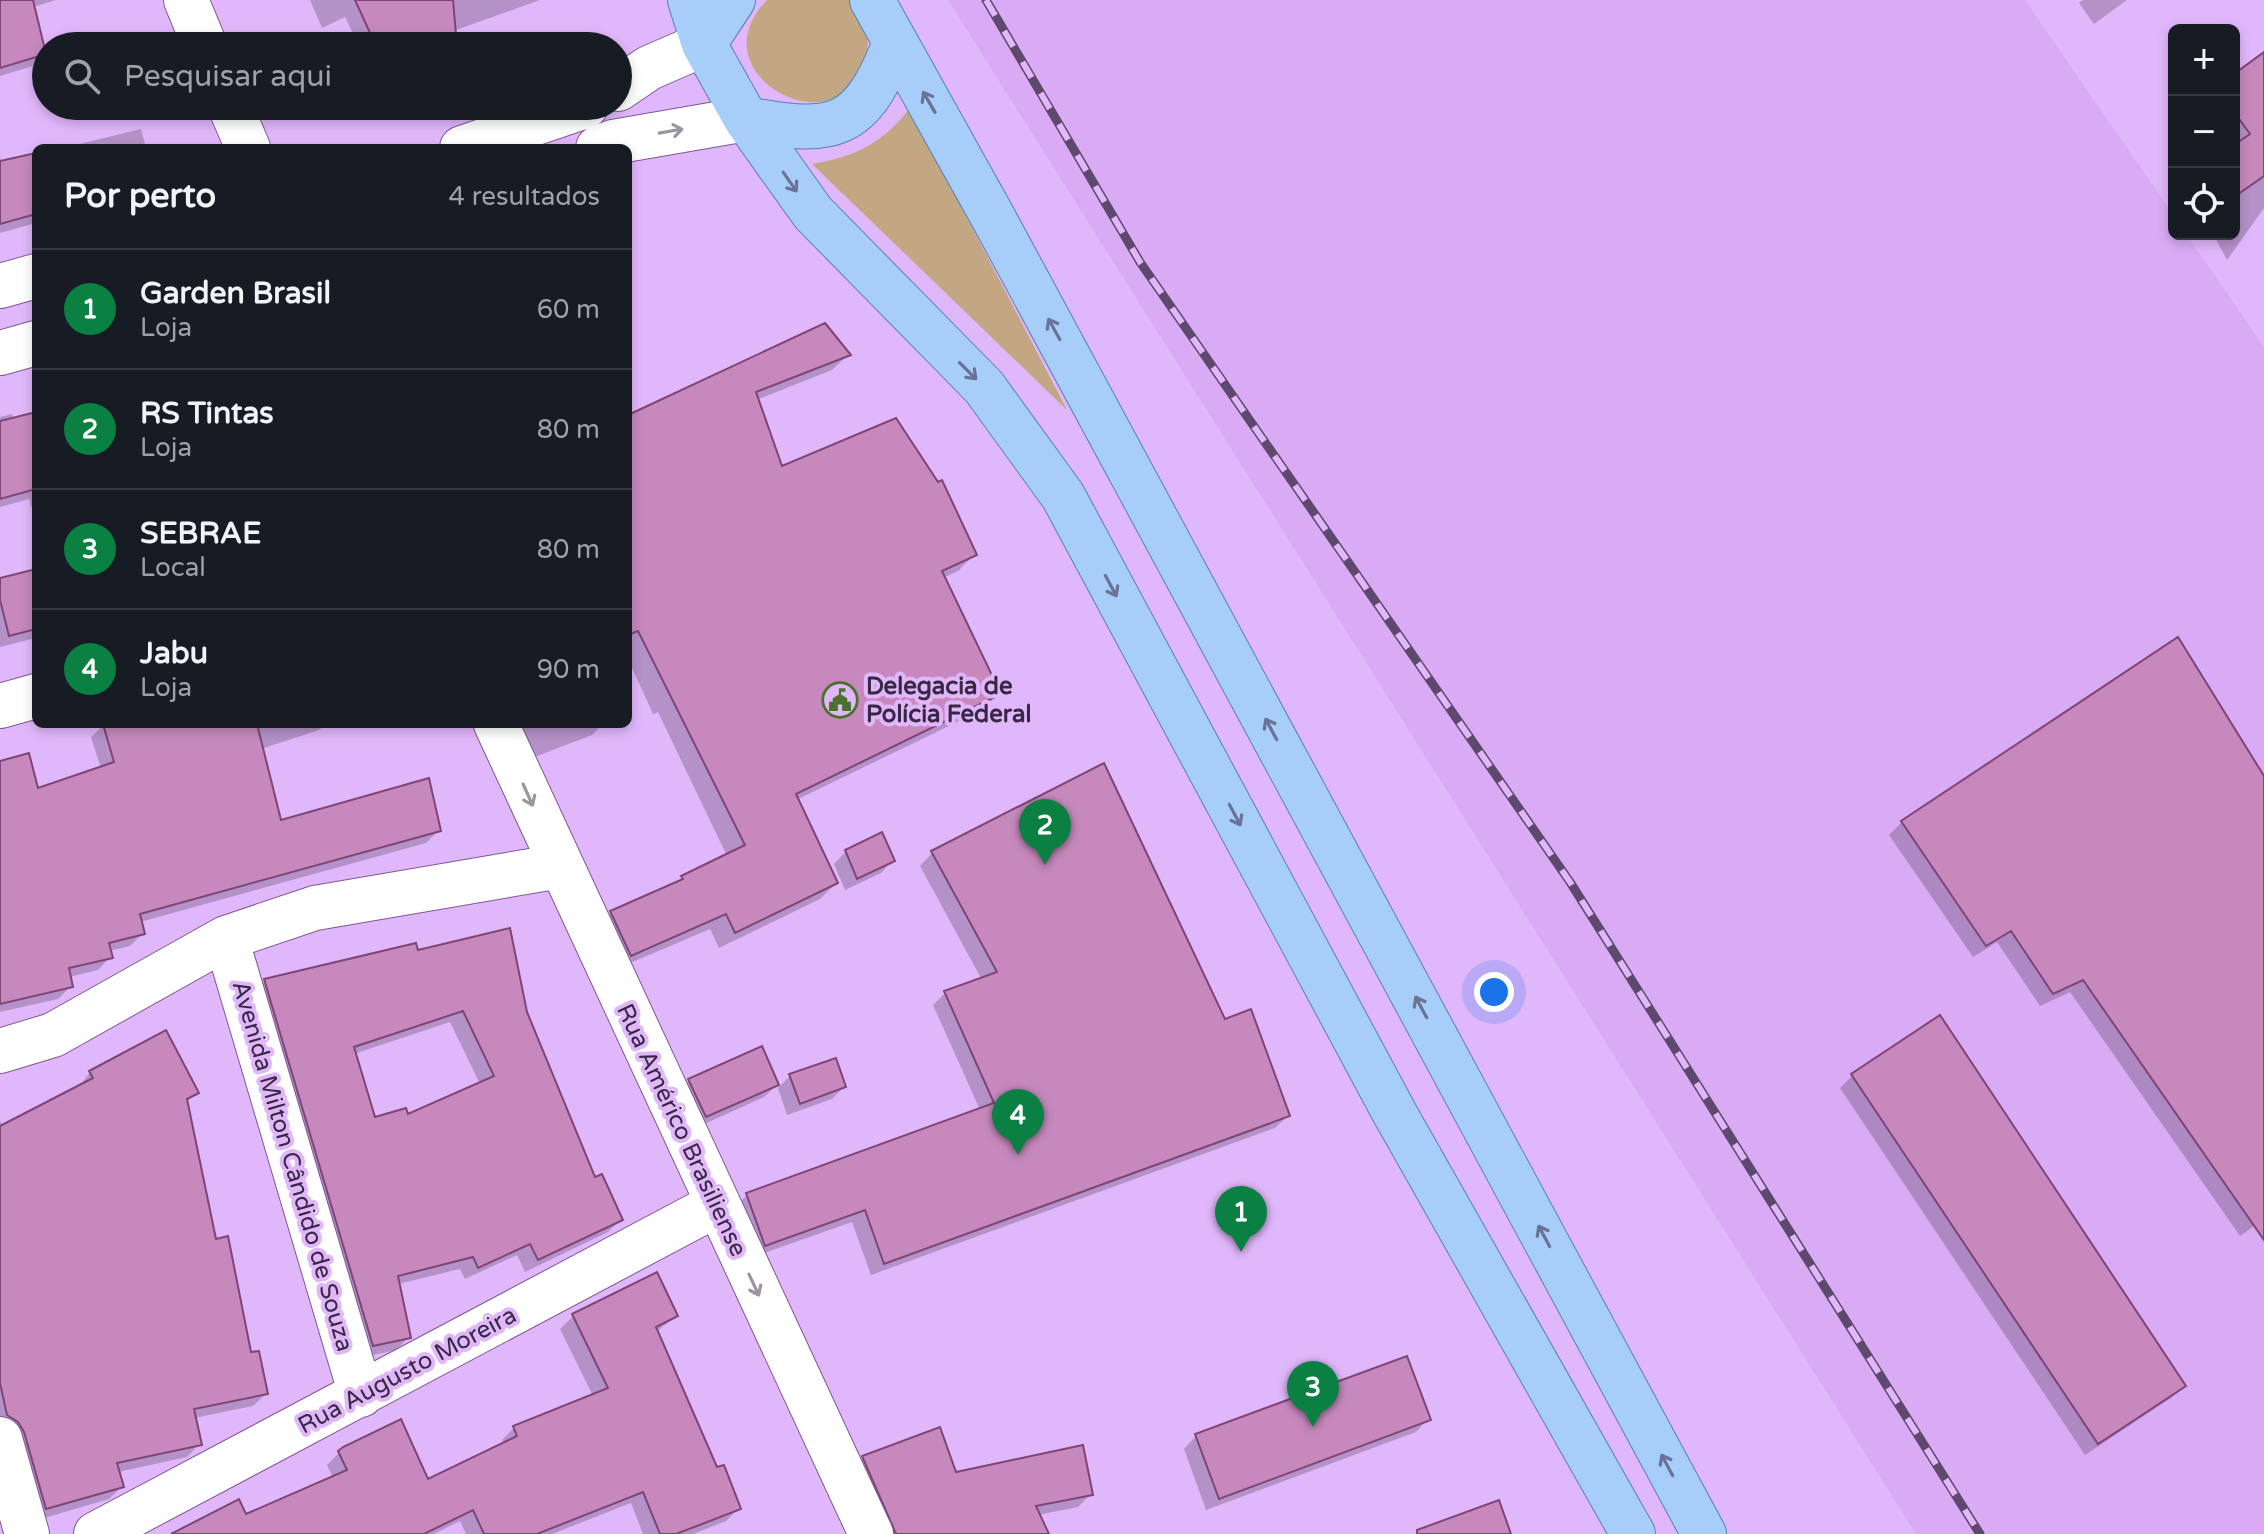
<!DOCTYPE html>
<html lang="pt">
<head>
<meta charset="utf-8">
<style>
	body { margin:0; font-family:"Varela Round",sans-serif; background:#242831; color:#f1f3f6 }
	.controls { position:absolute; right:24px; top:24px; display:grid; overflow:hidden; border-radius:12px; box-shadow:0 4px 12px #0003 }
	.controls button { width:72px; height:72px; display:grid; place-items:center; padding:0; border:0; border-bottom:2px solid #363941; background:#171b24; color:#f1f3f6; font:40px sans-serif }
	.you { position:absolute; left:1494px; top:992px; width:28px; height:28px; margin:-20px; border:6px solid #fff; border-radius:50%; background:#1a73e8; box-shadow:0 0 0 12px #1a73e833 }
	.badge { display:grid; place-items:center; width:52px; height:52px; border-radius:50%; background:#0b8043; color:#fff; font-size:26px; font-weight:700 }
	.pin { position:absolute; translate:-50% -66px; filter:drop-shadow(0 2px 4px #0008) }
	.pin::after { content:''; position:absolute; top:42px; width:28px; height:24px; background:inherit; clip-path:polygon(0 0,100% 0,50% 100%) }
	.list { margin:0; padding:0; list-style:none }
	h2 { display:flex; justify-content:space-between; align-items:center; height:104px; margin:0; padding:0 32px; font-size:34px }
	h2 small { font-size:26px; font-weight:400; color:#9ea1a6 }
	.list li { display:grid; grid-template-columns:52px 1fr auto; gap:24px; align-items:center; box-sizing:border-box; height:120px; padding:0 32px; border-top:2px solid #363941 }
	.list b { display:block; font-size:30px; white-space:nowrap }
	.list p { margin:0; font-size:26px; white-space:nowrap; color:#9ea1a6 }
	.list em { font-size:26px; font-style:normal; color:#9ea1a6 }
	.icon { flex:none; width:44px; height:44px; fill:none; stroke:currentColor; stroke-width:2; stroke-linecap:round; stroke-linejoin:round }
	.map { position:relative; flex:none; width:2264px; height:1534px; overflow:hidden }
	.search { position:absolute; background:#171b24; box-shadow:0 4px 12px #0003; left:32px; top:32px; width:600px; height:88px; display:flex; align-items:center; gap:20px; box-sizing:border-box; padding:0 28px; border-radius:44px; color:#9ea1a6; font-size:30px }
	.panel { position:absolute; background:#171b24; box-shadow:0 4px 12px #0003; left:32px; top:144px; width:600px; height:584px; border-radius:12px }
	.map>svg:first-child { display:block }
	.built { fill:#d9abf4 }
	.green { fill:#c3a783 }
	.shadow { fill:#0003; fill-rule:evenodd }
	.building { fill:#c789bd; stroke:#7e4576; stroke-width:2; fill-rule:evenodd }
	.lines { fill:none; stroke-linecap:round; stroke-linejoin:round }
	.minor-casing { stroke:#7e5794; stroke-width:46 }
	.major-casing { stroke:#5a7eb7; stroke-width:46 }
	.minor { stroke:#fff; stroke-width:44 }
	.major { stroke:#a7cdf9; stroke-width:44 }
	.rail-casing { stroke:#5f486d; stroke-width:9 }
	.rail { stroke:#e1b7fb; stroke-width:6; stroke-dasharray:18; stroke-linecap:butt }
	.oneway { stroke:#6a7295 }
	.oneway2 { stroke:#9c94a1 }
	.labels { text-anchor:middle; stroke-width:8; stroke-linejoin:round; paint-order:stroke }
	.poi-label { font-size:24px; font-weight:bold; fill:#392843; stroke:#e1b7fb; text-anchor:start }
	.street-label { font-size:24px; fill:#392843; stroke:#e1b7fb }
</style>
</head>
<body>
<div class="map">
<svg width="2264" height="1534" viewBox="0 0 2264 1534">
	<rect width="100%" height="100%" fill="#e1b7fb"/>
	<path class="built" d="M 948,0 L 2025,0 L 2174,216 L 2174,234 L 2186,234 L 2264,347 L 2264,1534 L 1916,1534 Z"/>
	<path class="green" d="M 767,0 L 850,0 C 864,12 870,33 867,50 C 851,158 691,77 767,0 Z
		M 910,108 L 1067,410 L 812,164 C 855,157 883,143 910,108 Z"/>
	<path class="shadow" d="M 0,0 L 56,0 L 33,7 L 46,53 L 33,66 L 0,76 Z
		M 310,0 L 540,0 L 453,31 L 455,46 L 359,46 L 345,17 L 322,28 Z
		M 2083,0 L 2127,0 L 2094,24 L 2079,3 Z
		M 2264,55 L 2264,208 L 2227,260 L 2213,234 L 2234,234 L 2234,76 Z
		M 141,129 L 146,148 L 63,148 Z
		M 36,155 L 36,242 L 32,224 L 0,233 L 0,157 L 2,163 Z
		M 848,355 L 832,370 L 756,400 L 781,469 L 974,555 L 958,571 L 943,578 L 998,694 L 982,710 L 796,800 L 836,883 L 820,899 L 719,948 L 710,929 L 614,970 L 595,929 L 611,913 L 675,885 L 727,856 L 658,712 L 653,714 L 628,659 L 628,417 Z
		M 12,414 L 14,420 L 36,414 L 36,522 L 29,499 L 0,507 L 0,417 Z
		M 36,571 L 36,638 L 0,647 L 0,578 Z
		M 2177,640 L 2264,780 L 2264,1219 L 2240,1236 L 2070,992 L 2040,1006 L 1997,942 L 1973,957 L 1889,835 L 1902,822 Z
		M 105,724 L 325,724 L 319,730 L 261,749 L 280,823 L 438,831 L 426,843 L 140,922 L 143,933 L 130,946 L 109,951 L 110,957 L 98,970 L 69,977 L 71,986 L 58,999 L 0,1012 L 0,763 L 36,790 L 101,769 L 91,737 Z
		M 497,724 L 603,724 L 592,735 L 519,763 Z
		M 1103,766 L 1224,1021 L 1288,1116 L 1275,1128 L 871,1275 L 852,1222 L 753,1257 L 735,1207 L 748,1194 L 980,1110 L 933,1005 L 945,993 L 982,980 L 920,866 L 932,853 Z
		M 846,851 L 893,860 L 881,873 L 845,890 L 834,864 Z
		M 416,952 L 525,1012 L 594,1180 L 621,1219 L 608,1232 L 525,1272 L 517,1255 L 465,1279 L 460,1269 L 398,1284 L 409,1337 L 396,1350 L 360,1358 L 253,993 L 265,981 ZM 450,1022 L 480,1084 L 406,1116 L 373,1119 L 354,1054 Z
		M 1939,1018 L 2184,1386 L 2171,1398 L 2085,1455 L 1840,1088 L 1852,1076 Z
		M 761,1049 L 778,1088 L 790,1076 L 844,1087 L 832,1099 L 787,1115 L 777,1085 L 764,1097 L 693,1129 L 677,1094 L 689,1081 Z
		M 90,1072 L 196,1092 L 186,1103 L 214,1242 L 266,1394 L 253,1406 L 194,1418 L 199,1444 L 187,1457 L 118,1472 L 122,1486 L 109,1499 L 34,1521 L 0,1431 L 0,1120 L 2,1127 L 79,1087 Z
		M 656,1275 L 676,1316 L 656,1332 L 716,1470 L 739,1508 L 726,1521 L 693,1534 L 643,1534 L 631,1503 L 552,1534 L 466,1534 L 460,1521 L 434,1534 L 175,1534 L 245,1517 L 333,1478 L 327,1465 L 344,1448 L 427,1481 L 504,1445 L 502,1440 L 515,1427 L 593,1396 L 560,1329 L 573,1316 Z
		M 1428,1419 L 1416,1432 L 1206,1510 L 1184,1449 L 1196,1436 Z
		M 864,1458 L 954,1474 L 1091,1494 L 1078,1507 L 1038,1515 L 1046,1534 L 881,1534 L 851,1470 Z"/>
	<path class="building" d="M 0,0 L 33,0 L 46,54 L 0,68 Z
		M 355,0 L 453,0 L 457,46 L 376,46 Z
		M 2264,52 L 2264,176 L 2234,197 L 2234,145 L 2250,134 L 2234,112 L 2234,74 Z
		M 36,153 L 36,214 L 0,224 L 0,161 Z
		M 825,323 L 851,355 L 756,392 L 782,466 L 896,418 L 938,482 L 942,480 L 977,555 L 942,571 L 1001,694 L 796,794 L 838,883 L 735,933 L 726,914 L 631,956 L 610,911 L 683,879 L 681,876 L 745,845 L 638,631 L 628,635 L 628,415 Z
		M 36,412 L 36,489 L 0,499 L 0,421 Z
		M 36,569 L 36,629 L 9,636 L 0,600 L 0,578 Z
		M 2178,637 L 2264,776 L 2264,1240 L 2083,980 L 2053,994 L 2011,931 L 1986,946 L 1901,821 Z
		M 103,724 L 257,724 L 281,820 L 429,778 L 441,831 L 140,914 L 145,934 L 109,943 L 113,958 L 69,968 L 73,987 L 0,1004 L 0,761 L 29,753 L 38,788 L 114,762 Z
		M 1104,763 L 1225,1019 L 1251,1009 L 1290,1116 L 884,1264 L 865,1210 L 765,1246 L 746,1193 L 994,1103 L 944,991 L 997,972 L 931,851 Z
		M 882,832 L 895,861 L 857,879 L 845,850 Z
		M 510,928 L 527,1012 L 595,1177 L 602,1174 L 623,1220 L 538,1260 L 530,1244 L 478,1268 L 473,1257 L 398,1276 L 411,1338 L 373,1346 L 264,979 L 416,943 L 418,950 ZM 463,1011 L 494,1076 L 408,1114 L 406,1108 L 375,1117 L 354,1047 Z
		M 1940,1015 L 2186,1386 L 2098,1444 L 1851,1074 Z
		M 166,1030 L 199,1093 L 187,1099 L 216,1239 L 228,1236 L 251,1352 L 259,1351 L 268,1394 L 194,1409 L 202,1445 L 117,1463 L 124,1487 L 46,1509 L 24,1432 L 18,1422 L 7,1415 L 0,1383 L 0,1126 L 93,1078 L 89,1071 Z
		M 762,1046 L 779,1085 L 706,1117 L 688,1079 Z
		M 836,1058 L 846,1087 L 800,1104 L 789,1074 Z
		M 657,1272 L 678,1316 L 656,1327 L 717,1467 L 724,1465 L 741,1509 L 676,1534 L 660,1534 L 643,1492 L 537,1534 L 484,1534 L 473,1510 L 424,1534 L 171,1534 L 239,1499 L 246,1514 L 347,1470 L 338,1451 L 343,1447 L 401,1419 L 428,1479 L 517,1436 L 513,1426 L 608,1388 L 572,1314 Z
		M 1407,1356 L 1431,1420 L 1219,1499 L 1195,1434 Z
		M 940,1427 L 956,1472 L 1083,1445 L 1093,1495 L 1036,1506 L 1049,1534 L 896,1534 L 862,1456 Z
		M 1499,1500 L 1511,1534 L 1417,1534 L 1417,1530 Z"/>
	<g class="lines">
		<defs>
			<path id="minor" d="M 186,0 L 205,46
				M 618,89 L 649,68 L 704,44
				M 230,106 L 248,148
				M 462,148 L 586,106
				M 598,148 L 613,142 L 746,119
				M 0,286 L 36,276
				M 0,353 L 36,343
				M 0,706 L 36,696
				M 496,724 L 871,1534
				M 226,938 L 361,1395
				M 0,1051 L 53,1035 L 226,938 L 315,908 L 560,866
				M 0,1439 L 27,1534
				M 96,1534 L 716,1205"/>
			<path id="major" d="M 690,0 L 704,44 L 746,119 L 813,213 L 984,387 L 1063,496 L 1394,1112 L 1633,1534
				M 872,0 L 994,219 L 1704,1534
				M 704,44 L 733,0
				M 746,119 C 834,136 862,130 895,42"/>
		</defs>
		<use href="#minor" class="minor-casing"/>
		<use href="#major" class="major-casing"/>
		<use href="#minor" class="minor"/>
		<use href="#major" class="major"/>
		<defs>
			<path id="rail" d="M 986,0 L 1140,262 L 1570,882 L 1980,1534"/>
		</defs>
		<use href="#rail" class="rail-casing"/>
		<use href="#rail" class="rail"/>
	</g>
	<defs><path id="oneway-shaft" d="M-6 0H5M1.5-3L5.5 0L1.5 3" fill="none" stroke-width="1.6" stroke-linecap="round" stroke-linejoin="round" transform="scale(2)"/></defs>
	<g class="oneway">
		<use href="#oneway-shaft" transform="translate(929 102) rotate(-120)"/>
		<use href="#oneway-shaft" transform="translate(790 182) rotate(55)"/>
		<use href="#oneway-shaft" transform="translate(1054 329) rotate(-119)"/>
		<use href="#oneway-shaft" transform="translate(968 371) rotate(45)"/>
		<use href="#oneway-shaft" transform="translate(1111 586) rotate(62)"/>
		<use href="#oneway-shaft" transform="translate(1271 729) rotate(-118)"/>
		<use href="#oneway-shaft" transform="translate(1235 815) rotate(62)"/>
		<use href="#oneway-shaft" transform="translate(1421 1007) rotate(-118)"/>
		<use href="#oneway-shaft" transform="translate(1544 1236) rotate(-118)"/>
		<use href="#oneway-shaft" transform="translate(1667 1465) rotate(-118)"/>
	</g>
	<g class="oneway2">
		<use href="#oneway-shaft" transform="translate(671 131) rotate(-10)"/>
		<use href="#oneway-shaft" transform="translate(528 795) rotate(66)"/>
		<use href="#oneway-shaft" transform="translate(754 1285) rotate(65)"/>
	</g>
	<defs>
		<symbol id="civic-ring" viewBox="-11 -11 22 22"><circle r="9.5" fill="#e1b7fb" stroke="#4b7029" stroke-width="1.5"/><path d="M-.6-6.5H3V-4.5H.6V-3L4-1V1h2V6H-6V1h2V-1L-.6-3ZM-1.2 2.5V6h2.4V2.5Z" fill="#4b7029"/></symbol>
	</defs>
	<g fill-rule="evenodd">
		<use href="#civic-ring" x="820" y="680" width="40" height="40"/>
	</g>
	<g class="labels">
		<g class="poi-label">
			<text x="866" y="694">Delegacia de<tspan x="866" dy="28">Polícia Federal</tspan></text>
		</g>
		<g class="street-label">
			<text transform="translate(682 1130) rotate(65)" y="8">Rua Américo Brasiliense</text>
			<text transform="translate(293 1166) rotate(74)" y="8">Avenida Milton Cândido de Souza</text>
			<text transform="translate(407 1370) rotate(-28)" y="8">Rua Augusto Moreira</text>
		</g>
	</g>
</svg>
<div class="controls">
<button>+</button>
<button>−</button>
<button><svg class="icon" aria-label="locate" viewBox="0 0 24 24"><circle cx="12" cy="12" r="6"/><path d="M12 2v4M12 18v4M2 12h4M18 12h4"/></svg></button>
</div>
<div class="you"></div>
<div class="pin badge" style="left:1241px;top:1252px">1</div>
<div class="pin badge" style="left:1045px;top:865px">2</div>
<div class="pin badge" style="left:1313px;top:1427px">3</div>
<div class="pin badge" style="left:1018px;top:1155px">4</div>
<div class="search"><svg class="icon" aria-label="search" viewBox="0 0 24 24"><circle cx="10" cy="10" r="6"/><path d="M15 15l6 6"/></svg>Pesquisar aqui</div>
<section class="panel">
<h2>Por perto<small>4 resultados</small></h2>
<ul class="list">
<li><span class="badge">1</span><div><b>Garden Brasil</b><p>Loja</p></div><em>60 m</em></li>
<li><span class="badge">2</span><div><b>RS Tintas</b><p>Loja</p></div><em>80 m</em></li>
<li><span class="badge">3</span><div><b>SEBRAE</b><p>Local</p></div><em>80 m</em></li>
<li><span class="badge">4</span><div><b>Jabu</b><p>Loja</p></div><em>90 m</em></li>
</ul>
</section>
</div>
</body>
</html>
